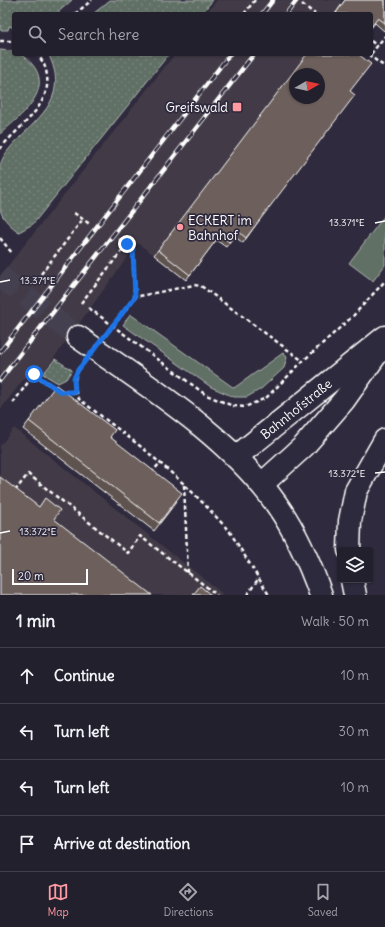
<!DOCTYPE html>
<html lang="en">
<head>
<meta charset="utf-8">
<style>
	body { margin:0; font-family:Delius,sans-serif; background:#2f2d3a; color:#f1f3f6 }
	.controls { position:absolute; right:12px; bottom:12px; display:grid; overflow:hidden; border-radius:4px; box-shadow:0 1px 3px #0004 }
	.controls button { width:36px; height:36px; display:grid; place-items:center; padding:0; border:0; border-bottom:1px solid #403e4a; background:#23202e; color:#f1f3f6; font:20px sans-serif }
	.compass { position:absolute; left:289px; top:68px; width:36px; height:36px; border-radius:50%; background:#23202e; box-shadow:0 1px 3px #0004; rotate:81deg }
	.scale { position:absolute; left:12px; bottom:10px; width:76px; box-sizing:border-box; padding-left:4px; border:2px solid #fff; border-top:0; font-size:11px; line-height:14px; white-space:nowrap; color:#fff; -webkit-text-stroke:3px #2f2a3d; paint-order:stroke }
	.stop { position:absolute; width:12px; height:12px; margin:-9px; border:3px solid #1a73e8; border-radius:50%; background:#fff }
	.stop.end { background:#1a73e8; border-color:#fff; box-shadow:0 1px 4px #0008 }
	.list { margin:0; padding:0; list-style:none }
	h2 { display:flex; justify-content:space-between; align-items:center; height:52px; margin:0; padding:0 16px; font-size:17px }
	h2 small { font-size:13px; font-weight:400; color:#a3a3aa }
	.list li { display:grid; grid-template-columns:26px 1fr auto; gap:12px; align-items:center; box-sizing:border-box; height:56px; padding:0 16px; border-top:1px solid #403e4a }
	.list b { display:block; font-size:15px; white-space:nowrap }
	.list em { font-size:13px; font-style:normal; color:#a3a3aa }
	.icon { flex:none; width:22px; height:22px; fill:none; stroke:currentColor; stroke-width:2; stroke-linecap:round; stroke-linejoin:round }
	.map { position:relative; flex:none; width:385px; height:595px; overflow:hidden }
	.search { position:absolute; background:#23202e; box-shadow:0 1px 3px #0004; left:12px; right:12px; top:12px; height:44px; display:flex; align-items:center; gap:10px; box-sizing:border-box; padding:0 14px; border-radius:4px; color:#a3a3aa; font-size:15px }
	.sheet { height:276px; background:#23202e }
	nav { display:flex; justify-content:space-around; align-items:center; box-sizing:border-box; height:56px; border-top:1px solid #403e4a; background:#23202e; font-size:11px; color:#a3a3aa }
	nav a { display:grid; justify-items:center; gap:2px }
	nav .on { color:#ff9aa2 }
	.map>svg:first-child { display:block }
	.built { fill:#423a46 }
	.grass { fill:url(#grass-dots); stroke:#b0b7b2 }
	.park { fill:#606f65; stroke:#b0b7b2 }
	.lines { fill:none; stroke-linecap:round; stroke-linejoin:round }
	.secondary-tunnel { stroke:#443f50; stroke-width:22; stroke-dasharray:22 11; stroke-linecap:butt }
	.street-casing { stroke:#fff; stroke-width:25 }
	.secondary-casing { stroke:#fff; stroke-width:25 }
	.path { stroke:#fff; stroke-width:2.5; stroke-dasharray:4 3; stroke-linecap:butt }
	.street { stroke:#2f2a3d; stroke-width:22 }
	.secondary { stroke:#2f2a3d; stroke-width:22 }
	.rail-casing { stroke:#fff; stroke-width:4.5 }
	.rail { stroke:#2f2a3d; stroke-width:3; stroke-dasharray:9; stroke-linecap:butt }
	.path-bridge { stroke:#fff; stroke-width:2.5; stroke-dasharray:4 3; stroke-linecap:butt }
	.wall { fill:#5e534f; stroke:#fff }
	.building { fill:#6d615c; stroke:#fff; fill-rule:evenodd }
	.route { stroke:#1a73e8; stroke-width:5 }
	.ticks { fill:none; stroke:#fff; stroke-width:1.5 }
	.poi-dot { fill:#ff9aa2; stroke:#2f2a3d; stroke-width:1.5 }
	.labels { text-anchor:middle; stroke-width:3.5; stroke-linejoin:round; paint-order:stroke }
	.poi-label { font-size:13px; fill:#fff; stroke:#2f2a3d; text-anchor:end }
	.street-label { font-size:13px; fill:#fff; stroke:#2f2a3d }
	.ticks-label { font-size:10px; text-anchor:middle; fill:#fff; stroke:#2f2a3d; stroke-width:3.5; stroke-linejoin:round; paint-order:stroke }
</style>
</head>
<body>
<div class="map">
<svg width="385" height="595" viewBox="0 0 385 595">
	<defs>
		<pattern id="grass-dots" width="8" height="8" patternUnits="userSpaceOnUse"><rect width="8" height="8" fill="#606f65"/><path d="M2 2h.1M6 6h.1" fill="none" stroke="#78857c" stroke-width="1.8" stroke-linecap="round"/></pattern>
	</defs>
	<rect width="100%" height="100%" fill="#2f2a3d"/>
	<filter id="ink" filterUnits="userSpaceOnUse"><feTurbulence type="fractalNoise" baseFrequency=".025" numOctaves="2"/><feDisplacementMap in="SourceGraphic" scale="8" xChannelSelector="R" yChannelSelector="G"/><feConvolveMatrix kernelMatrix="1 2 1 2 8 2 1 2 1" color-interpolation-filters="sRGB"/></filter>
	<g filter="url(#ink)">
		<path class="built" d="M 217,0 L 341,0 L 341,7 L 335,14 L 206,14 Z
			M 175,54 L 307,54 L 154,255 L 138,243 L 42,374 L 33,367 L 0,410 L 0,276 Z
			M 14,428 L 224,595 L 0,595 L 0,446 Z"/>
		<path class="grass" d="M 0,0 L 72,0 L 56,14 L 14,14 L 14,28 L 9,26 L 8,30 L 0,30 Z
			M 110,0 L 213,0 L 201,14 L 93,14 Z
			M 0,50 L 14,51 L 14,54 C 23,54 26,57 32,64 C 55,91 18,118 0,134 Z
			M 49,54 L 169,54 L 33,224 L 19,232 C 12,227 2,219 0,209 C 0,204 0,199 0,194 C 0,185 0,174 0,166 C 6,141 46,122 54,93 C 56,85 56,76 54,69 C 53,64 50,59 49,54 Z
			M 55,359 L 72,370 L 66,379 L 58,383 L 43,374 Z"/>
		<path class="park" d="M 385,215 L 385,265 L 373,281 L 349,263 Z
			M 130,314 L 234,388 L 283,353 L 287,357 L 284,368 L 261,389 L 247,397 L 234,397 L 211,387 L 123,325 Z"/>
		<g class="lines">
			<path class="secondary-tunnel" d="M 0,276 L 78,337"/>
			<defs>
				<g id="street">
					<path id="s1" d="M 236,457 L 385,337"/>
					<path d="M 262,484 L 304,446 L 344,400 L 378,352"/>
					<path d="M 349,550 L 350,521 L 356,491 L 385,440"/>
					<path d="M 352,580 L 355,595"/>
				</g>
				<path id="secondary" d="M 78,337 C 146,385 229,436 277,505 C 296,532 310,564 321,595"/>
			</defs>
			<use href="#street" class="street-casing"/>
			<use href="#secondary" class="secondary-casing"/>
			<path class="path" d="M 302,4 L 315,14
				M 75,14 L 92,0
				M 244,14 L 255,0
				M 0,41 L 14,41
				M 371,41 L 377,46
				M 371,54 L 385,36
				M 371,54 L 370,56 L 385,67
				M 0,149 C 17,127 51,107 47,76 C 46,67 43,61 37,54
				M 74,213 L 91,225
				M 0,238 L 12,253
				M 119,239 L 133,249 L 135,297
				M 41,274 L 83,219
				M 81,303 L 127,244
				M 89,308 L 206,395 L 233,406 L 245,407 L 266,398 L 303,361 L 353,316 L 385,281
				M 125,310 L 135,297 L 194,285 L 201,286 L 303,361
				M 78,370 C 73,381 73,389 79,399 L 144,449 L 184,484 L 208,508 L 230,532 L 269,595
				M 34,374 L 56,389
				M 64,392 L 75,392
				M 13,403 L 37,370
				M 151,473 L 160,463
				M 184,485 L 188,573
				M 15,491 L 28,474 L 128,553 L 140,536 L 217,595
				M 247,595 L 259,578"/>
			<use href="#street" class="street"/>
			<use href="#secondary" class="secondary"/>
			<defs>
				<path id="rail" d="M 262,14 L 273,0
					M 286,14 L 297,0
					M 0,352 L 230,54
					M 0,380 L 254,54"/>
			</defs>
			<use href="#rail" class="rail-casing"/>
			<use href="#rail" class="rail"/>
			<path class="path-bridge" d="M 78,370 L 125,310"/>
		</g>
		<path class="wall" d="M 345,0 L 385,0 L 385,30 L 384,31 L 375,23 L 371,28 L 371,14 L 335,14 Z
			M 350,92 L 243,243 L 234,236 L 226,247 L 216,240 L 186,280 L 154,255 L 158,250 Z
			M 29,421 L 110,437 L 177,501 L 154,531 L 23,429 Z"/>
		<path class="building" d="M 345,0 L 385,0 L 385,23 L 378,18 L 371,27 L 371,14 L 337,14 L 336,13 Z
			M 307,54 L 358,54 L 371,64 L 350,91 L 355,95 L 246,238 L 238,231 L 229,242 L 220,235 L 190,275 L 158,250 ZM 295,74 L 319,74 L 319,98 L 295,98 Z
			M 56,385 L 115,430 L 110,437 L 182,493 L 159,523 L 29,421 Z
			M 0,477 L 39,507 L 45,498 L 60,510 L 54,519 L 152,595 L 0,595 Z
			M 200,586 L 211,595 L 193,595 Z"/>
	</g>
	<g class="lines" filter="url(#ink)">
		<path class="route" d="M 34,374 L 61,392 L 75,392 L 74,378 L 78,370 L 135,297 L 133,249 L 127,244"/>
	</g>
	<path class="ticks" d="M 375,223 L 385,221M 0,282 L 10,280M 375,473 L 385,472M 0,533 L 10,531"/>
	<g class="poi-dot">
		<rect x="232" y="102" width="10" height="10" rx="2"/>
		<circle cx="180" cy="227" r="4"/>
	</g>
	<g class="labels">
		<g class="poi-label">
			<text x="228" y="112">Greifswald</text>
			<text x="188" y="225" text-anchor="start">ECKERT im<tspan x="188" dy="15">Bahnhof</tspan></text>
		</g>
		<g class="street-label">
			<text dy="5" stroke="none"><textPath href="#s1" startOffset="77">Bahnhofstraße</textPath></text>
		</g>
	</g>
	<g class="ticks-label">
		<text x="347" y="226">13.371°E</text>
		<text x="38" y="284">13.371°E</text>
		<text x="347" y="477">13.372°E</text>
		<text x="38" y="535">13.372°E</text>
	</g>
</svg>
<div class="controls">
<button><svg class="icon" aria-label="layers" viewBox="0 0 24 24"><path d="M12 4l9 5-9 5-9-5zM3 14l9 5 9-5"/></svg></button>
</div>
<svg class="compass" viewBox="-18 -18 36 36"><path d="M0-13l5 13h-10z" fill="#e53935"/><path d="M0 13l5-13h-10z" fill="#a3a3aa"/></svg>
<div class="scale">20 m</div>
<div class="stop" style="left:34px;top:374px"></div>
<div class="stop end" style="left:127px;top:244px"></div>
<div class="search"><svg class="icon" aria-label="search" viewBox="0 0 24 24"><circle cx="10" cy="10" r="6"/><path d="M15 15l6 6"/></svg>Search here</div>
</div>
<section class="sheet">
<h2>1 min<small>Walk · 50 m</small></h2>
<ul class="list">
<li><svg class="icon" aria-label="ahead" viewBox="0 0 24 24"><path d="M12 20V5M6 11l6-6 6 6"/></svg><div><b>Continue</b></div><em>10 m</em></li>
<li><svg class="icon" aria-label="left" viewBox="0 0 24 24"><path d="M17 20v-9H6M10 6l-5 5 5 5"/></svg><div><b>Turn left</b></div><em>30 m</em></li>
<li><svg class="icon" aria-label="left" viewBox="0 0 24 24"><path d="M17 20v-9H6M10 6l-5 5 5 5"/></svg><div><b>Turn left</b></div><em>10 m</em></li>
<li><svg class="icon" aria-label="arrive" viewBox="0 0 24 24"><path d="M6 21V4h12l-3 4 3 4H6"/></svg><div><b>Arrive at destination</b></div></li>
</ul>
</section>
<nav>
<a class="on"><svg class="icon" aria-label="map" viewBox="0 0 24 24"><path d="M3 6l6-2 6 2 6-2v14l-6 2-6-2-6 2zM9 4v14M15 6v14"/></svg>Map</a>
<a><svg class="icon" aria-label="directions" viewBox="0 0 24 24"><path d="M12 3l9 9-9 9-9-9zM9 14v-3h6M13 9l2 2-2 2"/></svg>Directions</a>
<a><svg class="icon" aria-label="saved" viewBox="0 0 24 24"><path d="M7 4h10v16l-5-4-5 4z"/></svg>Saved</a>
</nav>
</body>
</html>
